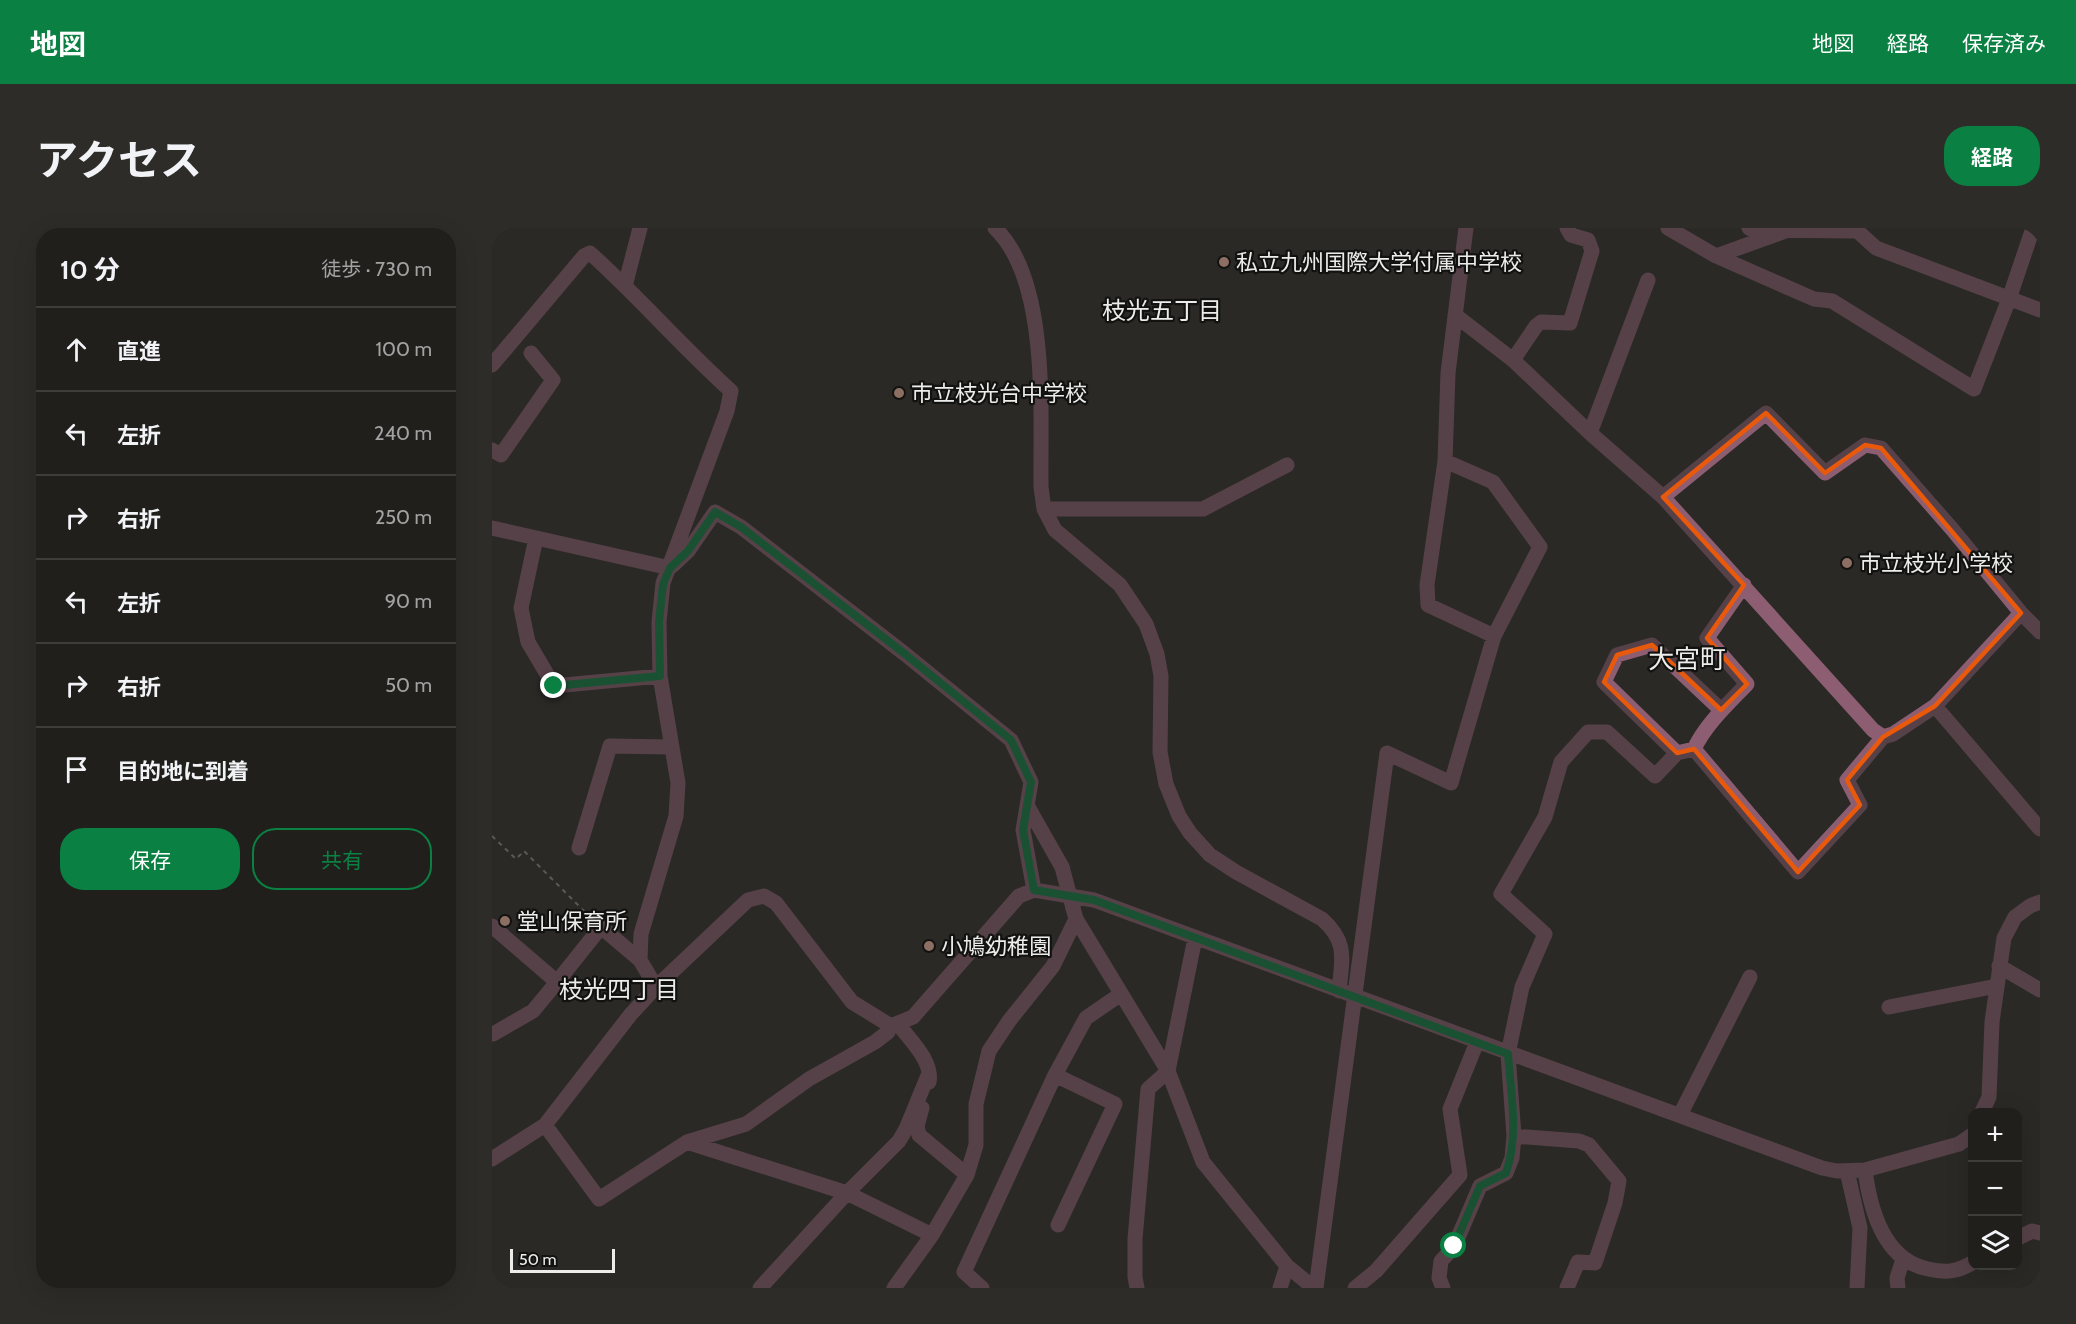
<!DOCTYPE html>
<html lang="ja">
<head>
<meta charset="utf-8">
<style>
	body { margin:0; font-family:Cabin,"Noto Sans JP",sans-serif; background:#2d2c29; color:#f1f3f6 }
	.controls { position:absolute; right:18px; bottom:18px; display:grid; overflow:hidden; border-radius:12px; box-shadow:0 6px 24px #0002 }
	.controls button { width:54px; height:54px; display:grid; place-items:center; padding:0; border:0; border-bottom:2px solid #3d3d3b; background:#201f1c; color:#f1f3f6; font:30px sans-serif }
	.scale { position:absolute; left:18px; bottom:15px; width:105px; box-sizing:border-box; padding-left:6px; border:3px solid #ececea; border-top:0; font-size:16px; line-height:21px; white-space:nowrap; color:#ececea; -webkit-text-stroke:4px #121211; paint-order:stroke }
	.stop { position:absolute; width:18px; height:18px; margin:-14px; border:4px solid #0b8043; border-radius:50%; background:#fff }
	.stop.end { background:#0b8043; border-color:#fff; box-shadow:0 2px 6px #0008 }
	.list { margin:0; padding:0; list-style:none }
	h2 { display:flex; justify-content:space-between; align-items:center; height:78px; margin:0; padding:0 24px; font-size:26px }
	h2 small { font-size:20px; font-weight:400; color:#a2a2a3 }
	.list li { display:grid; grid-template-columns:39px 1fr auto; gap:18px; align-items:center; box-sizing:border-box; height:84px; padding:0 24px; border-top:2px solid #3d3d3b }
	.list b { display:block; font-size:22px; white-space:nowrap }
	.list em { font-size:20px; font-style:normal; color:#a2a2a3 }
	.actions { display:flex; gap:12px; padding:18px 24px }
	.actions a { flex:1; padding:14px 0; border:2px solid #0b8043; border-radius:24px; text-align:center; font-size:21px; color:#0b8043 }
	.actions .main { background:#0b8043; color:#fff }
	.icon { flex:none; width:33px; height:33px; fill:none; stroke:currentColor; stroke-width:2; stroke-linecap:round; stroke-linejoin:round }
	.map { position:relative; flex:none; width:1548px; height:1060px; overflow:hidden; border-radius:24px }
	header { display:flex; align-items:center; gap:36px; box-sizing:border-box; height:84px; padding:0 30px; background:#0b8043; color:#fff }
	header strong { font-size:28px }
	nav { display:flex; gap:33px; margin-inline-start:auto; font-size:21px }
	.intro { display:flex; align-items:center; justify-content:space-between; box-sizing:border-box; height:144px; padding:0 36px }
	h1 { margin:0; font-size:42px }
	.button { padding:15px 27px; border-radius:24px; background:#0b8043; color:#fff; font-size:21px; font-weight:700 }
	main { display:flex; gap:36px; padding:0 36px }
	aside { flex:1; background:#201f1c; border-radius:24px; box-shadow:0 6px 24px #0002 }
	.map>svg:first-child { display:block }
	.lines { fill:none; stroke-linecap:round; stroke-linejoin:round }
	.path { stroke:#939290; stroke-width:2; stroke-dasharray:4.5 4.5; stroke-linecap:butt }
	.minor { stroke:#8d5e71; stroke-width:15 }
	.minor-bridge { stroke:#8d5e71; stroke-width:15 }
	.route { stroke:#0b8043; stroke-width:8 }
	.marked { fill:none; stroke:#e8590c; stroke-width:4.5; stroke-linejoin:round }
	.education-dot { fill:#8d6e63; stroke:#121211; stroke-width:2 }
	.labels { text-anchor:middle; stroke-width:4.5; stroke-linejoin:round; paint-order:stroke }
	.poi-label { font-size:22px; fill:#ececea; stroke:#121211; text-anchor:start }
	.neighbourhood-label { font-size:24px; fill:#ececea; stroke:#121211 }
	.quarter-label { font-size:26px; fill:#ececea; stroke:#121211 }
</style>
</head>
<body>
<header>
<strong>地図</strong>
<nav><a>地図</a><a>経路</a><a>保存済み</a></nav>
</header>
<div class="intro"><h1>アクセス</h1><a class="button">経路</a></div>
<main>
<aside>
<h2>10 分<small>徒歩 · 730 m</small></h2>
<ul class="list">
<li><svg class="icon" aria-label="ahead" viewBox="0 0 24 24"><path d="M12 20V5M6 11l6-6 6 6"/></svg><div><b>直進</b></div><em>100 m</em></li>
<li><svg class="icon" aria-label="left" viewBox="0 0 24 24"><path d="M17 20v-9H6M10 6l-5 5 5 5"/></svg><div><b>左折</b></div><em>240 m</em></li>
<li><svg class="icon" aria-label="right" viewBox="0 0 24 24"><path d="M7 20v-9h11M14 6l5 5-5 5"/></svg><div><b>右折</b></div><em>250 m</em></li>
<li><svg class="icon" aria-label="left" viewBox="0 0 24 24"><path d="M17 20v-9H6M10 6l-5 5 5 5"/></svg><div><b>左折</b></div><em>90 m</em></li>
<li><svg class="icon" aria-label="right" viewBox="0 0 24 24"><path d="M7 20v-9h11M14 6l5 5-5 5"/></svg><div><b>右折</b></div><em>50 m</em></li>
<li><svg class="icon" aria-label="arrive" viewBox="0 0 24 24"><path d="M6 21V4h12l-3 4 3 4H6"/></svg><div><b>目的地に到着</b></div></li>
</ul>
<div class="actions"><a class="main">保存</a><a>共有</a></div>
</aside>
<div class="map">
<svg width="1548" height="1060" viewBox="0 0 1548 1060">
	<rect width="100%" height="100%" fill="#2a2926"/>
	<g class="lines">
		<path class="path" d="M 0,608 L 24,631 L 32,623 L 98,689"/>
		<path class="minor" d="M 503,0 C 558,53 548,187 549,259 L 552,281 L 563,302 L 628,357 L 654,396 L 665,426 L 669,448 L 668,524 L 674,556 L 687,588 L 698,605 L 718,627 L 744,644 L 830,691 C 856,714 850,731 847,763
			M 974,0 L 956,145 L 953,233 L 935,357 L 936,377 L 1002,408
			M 1176,0 L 1224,28
			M 1257,0 L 1261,2 L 1364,3
			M 1362,0 L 1384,20 L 1548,82
			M 1299,1 L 1224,28 L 1322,71 L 1340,73 L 1482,161 L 1517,71 L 1541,0
			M 133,58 L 148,0
			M 963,87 L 1021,132 L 1098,205 L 1171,269 L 1381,502 L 1391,509
			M 1021,132 L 1044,98 L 1049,94 L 1078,95 L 1100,23 L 1096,12 L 1079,7 L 1075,0
			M 0,137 L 92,28 L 98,25 C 147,69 190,119 239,163 L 235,183 L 171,355 L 167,394 L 168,448 L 186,555 L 184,588 L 149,706 L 148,732 L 164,759
			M 1098,205 L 1156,52
			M 0,222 L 9,227 L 61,152 L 39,125
			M 1171,269 L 1274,185 L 1333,245 L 1373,217 L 1389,220 L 1460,301 L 1529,385 L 1548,404
			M 552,281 L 711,281 L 795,237
			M 0,300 L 178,340
			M 44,310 L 29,380 L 36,414 L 62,458 L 168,448
			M 180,338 L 196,323 L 223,284 L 249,299 L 413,426 L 519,512 L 539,554 L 531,602 L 542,662
			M 1443,478 L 1548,601
			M 1202,521 L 1306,644 L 1368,577 L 1355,552 L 1391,509 L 1401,506 L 1443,478 L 1529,385
			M 1185,525 L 1112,454 L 1125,427 L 1160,417 L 1229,482
			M 536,579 L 570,639
			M 87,620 L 118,518 L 178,519
			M 581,680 L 584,691 L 676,843 L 711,934 L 795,1038 L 822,1060
			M 0,698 L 65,754 L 41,783 L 1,806
			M 1507,738 L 1548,762
			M 65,754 L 109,699 L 148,732
			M 1397,779 L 1505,758
			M 406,796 C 418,812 441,833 437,854
			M 563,847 L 623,876 L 566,997
			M 430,880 L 425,898 L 427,907 L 475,947
			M 1490,884 L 1497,869 L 1500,794 L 1512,710 L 1523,689 L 1538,678 L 1548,674
			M 1188,887 L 1258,749
			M 53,897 L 107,971 L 195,914 L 254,896 L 317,851 L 383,814 L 396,804 L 399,798
			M 1022,908 L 1087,913 L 1097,917 L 1127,953 L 1123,975 L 1103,1035 L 1086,1034 L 1075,1060
			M 195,914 L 355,965 L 440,1007
			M 0,931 L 53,897 L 139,786 L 164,759 L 256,672 L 272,668 L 284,675 L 360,774 L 399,798 L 421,789 L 527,668 L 542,662 L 602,672 L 1330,940 L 1345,943 L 1373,942 L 1467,916 L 1480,907
			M 1373,942 C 1378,981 1391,1032 1436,1041 C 1453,1045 1465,1044 1480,1035
			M 1355,943 L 1368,1000 L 1365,1060
			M 1526,1010 L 1540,1003 L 1548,1005
			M 268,1060 L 355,965 L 407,913 L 414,901 L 437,845
			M 402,1060 L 440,1007 L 475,947 L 484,917 L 484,876 L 497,823 L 517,793 L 561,738 L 584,691
			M 490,1060 L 472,1044 L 563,847 L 594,790 L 629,766
			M 645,1060 L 643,1049 L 643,1011 L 656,861 L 676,843 L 703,710
			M 788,1060 L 795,1038
			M 824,1060 L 895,525 L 959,555 L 1002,408 L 1048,319 L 1001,254 L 953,233
			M 863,1060 L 884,1043 L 968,947 L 958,881 L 985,814
			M 951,1060 L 947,1050 L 949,1033 L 962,1019 L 988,958 L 1014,945 L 1020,930 L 1022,908 L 1016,826 L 1030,759 L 1053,706 L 1009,666 L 1053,589 L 1069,534 L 1096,504 L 1115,504 L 1163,548 L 1185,525 L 1202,521 C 1214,496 1235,477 1255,456 L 1215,410 L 1252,357
			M 1406,1060 L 1405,1050 L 1411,1031"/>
		<path class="minor-bridge" d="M 570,639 L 581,680"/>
	</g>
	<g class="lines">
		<path class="route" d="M 62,458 L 168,448 L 167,394 L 171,356 L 178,340 L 196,323 L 223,284 L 249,299 L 413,426 L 519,512 L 539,554 L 531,602 L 542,662 L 602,672 L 1016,826 C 1019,866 1027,907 1014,945 L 988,958 L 962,1018"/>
	</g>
	<path d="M0 0H1548V1060H0ZM 1274,185 L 1333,245 L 1373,217 L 1389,220 L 1529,385 L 1443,478 L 1391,509 L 1355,552 L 1368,577 L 1306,644 L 1202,521 L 1185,525 L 1112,454 L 1125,427 L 1160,417 L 1229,482 L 1255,456 L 1215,410 L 1252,357 L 1171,269 Z" fill="#2a2926" fill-opacity=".55" fill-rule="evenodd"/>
	<path class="marked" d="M 1274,185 L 1333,245 L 1373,217 L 1389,220 L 1529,385 L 1443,478 L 1391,509 L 1355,552 L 1368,577 L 1306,644 L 1202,521 L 1185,525 L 1112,454 L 1125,427 L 1160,417 L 1229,482 L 1255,456 L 1215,410 L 1252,357 L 1171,269 Z"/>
	<g class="education-dot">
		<circle cx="732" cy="34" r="6"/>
		<circle cx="407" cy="165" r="6"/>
		<circle cx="1355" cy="335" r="6"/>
		<circle cx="13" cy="693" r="6"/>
		<circle cx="437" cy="718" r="6"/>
	</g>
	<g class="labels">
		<g class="poi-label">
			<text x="744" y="42">私立九州国際大学付属中学校</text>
			<text x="419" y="173">市立枝光台中学校</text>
			<text x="1367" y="343">市立枝光小学校</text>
			<text x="25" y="701">堂山保育所</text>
			<text x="449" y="726">小鳩幼稚園</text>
		</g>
		<g class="neighbourhood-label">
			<text x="670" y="91">枝光五丁目</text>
			<text x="127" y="770">枝光四丁目</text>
		</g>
		<g class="quarter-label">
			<text x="1195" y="440">大宮町</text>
		</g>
	</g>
</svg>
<div class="controls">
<button>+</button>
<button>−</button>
<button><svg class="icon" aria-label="layers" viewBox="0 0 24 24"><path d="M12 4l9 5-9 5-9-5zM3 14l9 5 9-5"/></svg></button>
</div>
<div class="scale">50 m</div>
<div class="stop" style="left:962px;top:1018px"></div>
<div class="stop end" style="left:62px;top:458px"></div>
</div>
</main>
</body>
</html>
